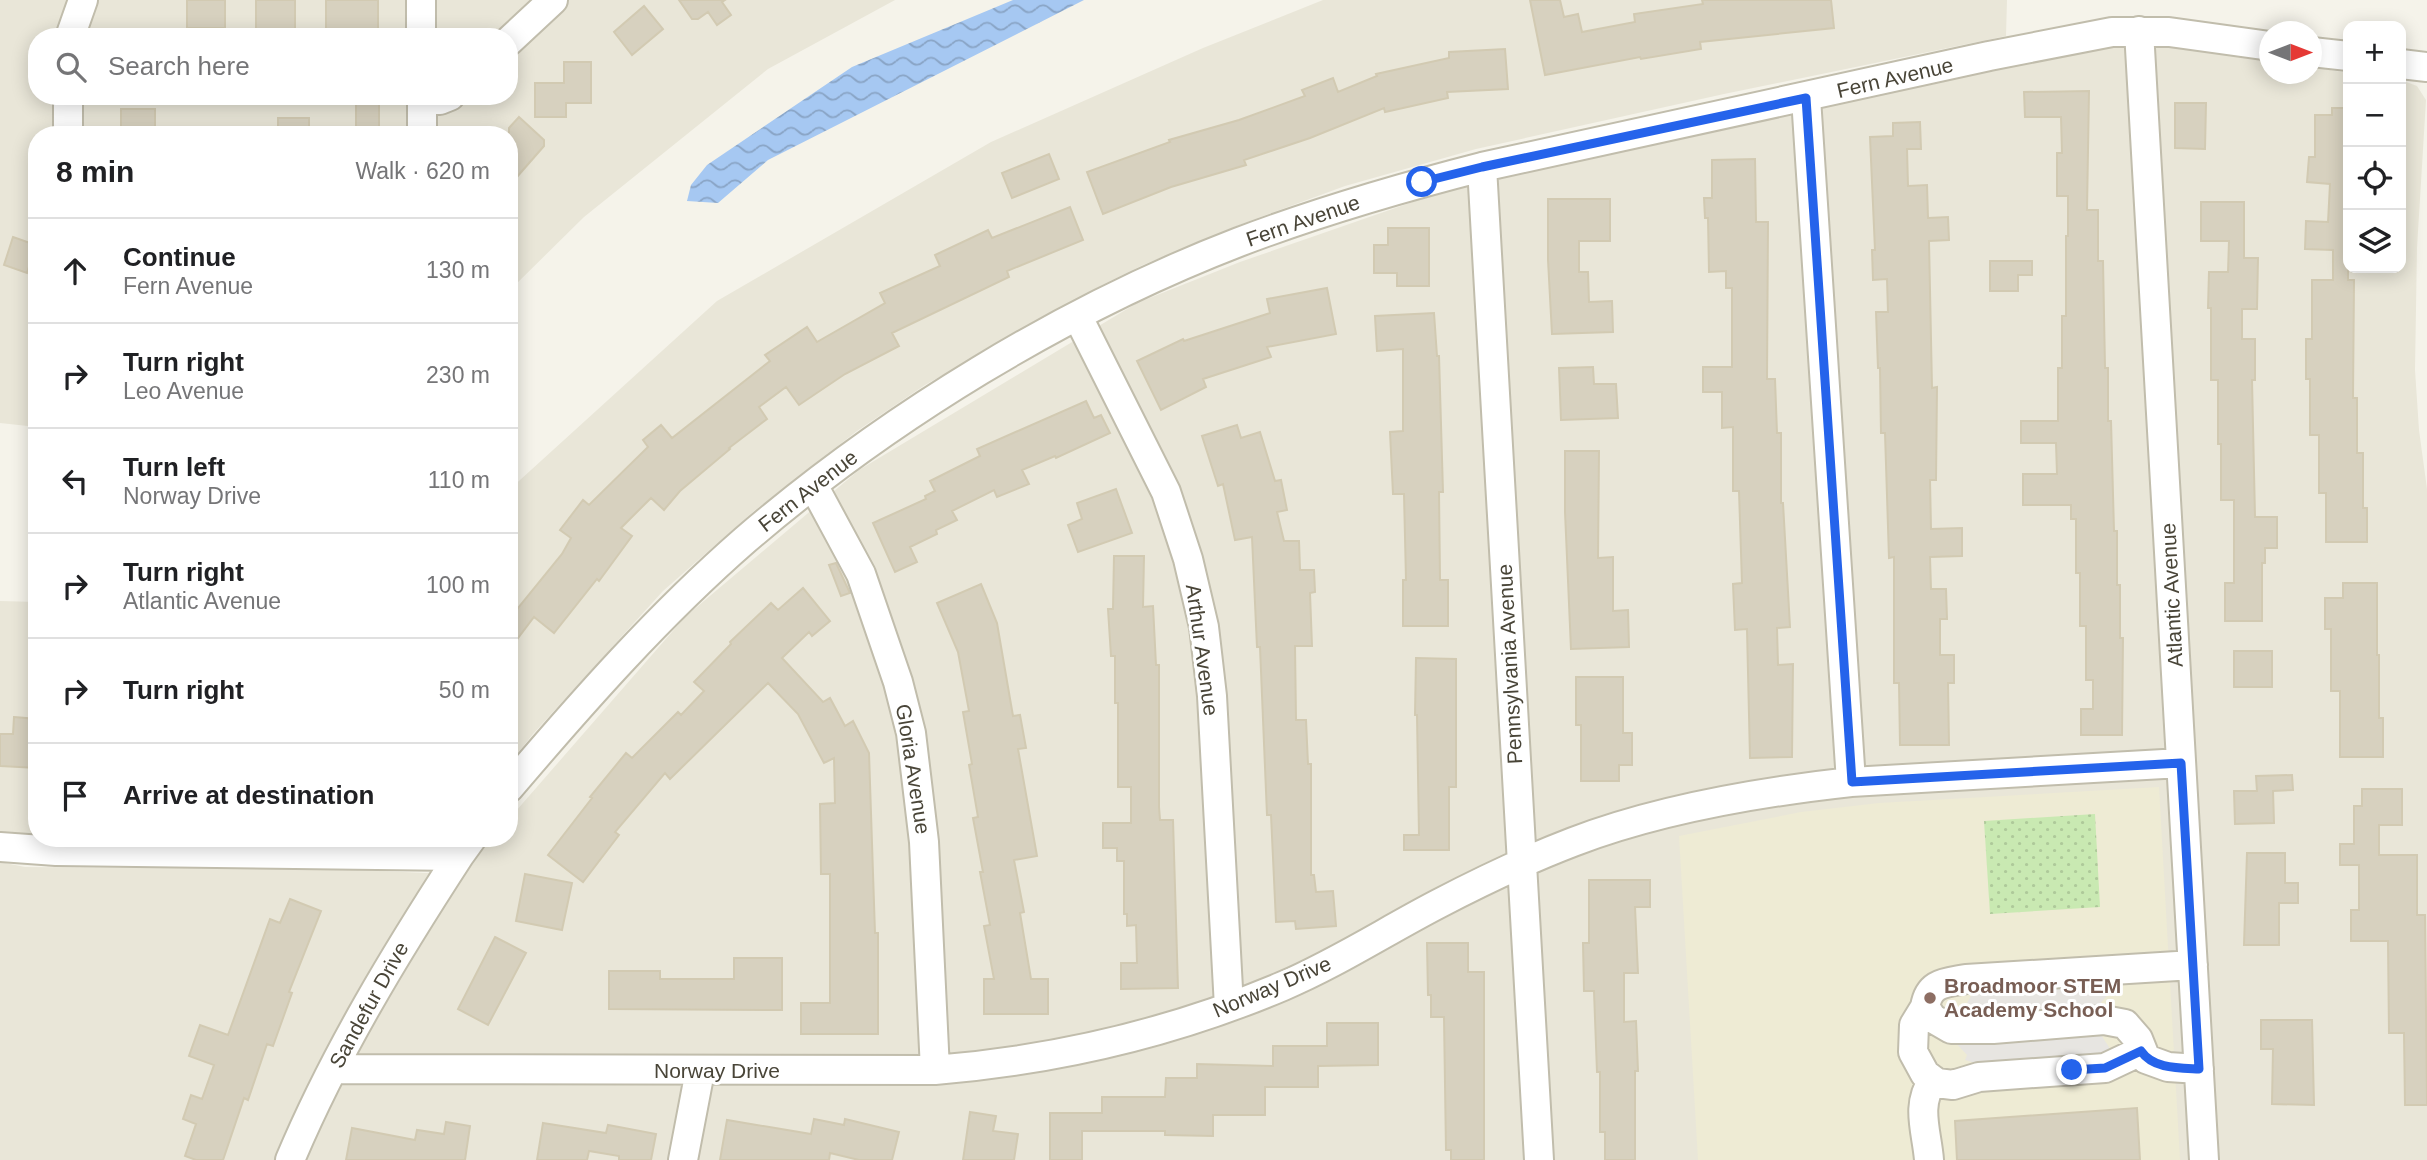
<!DOCTYPE html>
<html lang="en">
<head>
<meta charset="utf-8">
<style>
	body { margin:0; font-family:Arial,sans-serif; background:#f2f2f2; color:#202124 }
	.controls { position:absolute; right:21px; top:21px; display:grid; overflow:hidden; border-radius:14px; box-shadow:0 4px 18px #0003 }
	.controls button { width:63px; height:63px; display:grid; place-items:center; padding:0; border:0; border-bottom:2px solid #e0e0e0; background:#fff; color:#202124; font:35px sans-serif }
	.compass { position:absolute; left:2259px; top:21px; width:63px; height:63px; border-radius:50%; background:#fff; box-shadow:0 4px 18px #0003; rotate:90deg }
	.stop { position:absolute; width:21px; height:21px; margin:-16px; border:5px solid #2563eb; border-radius:50%; background:#fff }
	.stop.end { background:#2563eb; border-color:#fff; box-shadow:0 2px 7px #0008 }
	.list { margin:0; padding:0; list-style:none }
	h2 { display:flex; justify-content:space-between; align-items:center; height:91px; margin:0; padding:0 28px; font-size:30px }
	h2 small { font-size:23px; font-weight:400; color:#757577 }
	.list li { display:grid; grid-template-columns:46px 1fr auto; gap:21px; align-items:center; box-sizing:border-box; height:105px; padding:0 28px; border-top:2px solid #e0e0e0 }
	.list b { display:block; font-size:26px; white-space:nowrap }
	.list p { margin:0; font-size:23px; white-space:nowrap; color:#757577 }
	.list em { font-size:23px; font-style:normal; color:#757577 }
	.icon { flex:none; width:38px; height:38px; fill:none; stroke:currentColor; stroke-width:2; stroke-linecap:round; stroke-linejoin:round }
	.map { position:relative; flex:none; width:2427px; height:1160px; overflow:hidden }
	.search { position:absolute; background:#fff; box-shadow:0 4px 18px #0003; left:28px; top:28px; width:490px; height:77px; display:flex; align-items:center; gap:18px; box-sizing:border-box; padding:0 24px; border-radius:28px; color:#757577; font-size:26px }
	.panel { position:absolute; background:#fff; box-shadow:0 4px 18px #0003; left:28px; top:126px; width:490px; height:721px; border-radius:28px }
	.map>svg:first-child { display:block }
	.residential { fill:#e9e6d8; fill-rule:evenodd }
	.education { fill:#eeebd4 }
	.park { fill:url(#park-dots) }
	.parking { fill:#e7e5e1 }
	.water { fill:url(#water-waves) }
	.building { fill:#d7d1bf; stroke:#d2cab2; stroke-width:2 }
	.lines { fill:none; stroke-linecap:round; stroke-linejoin:round }
	.minor-casing { stroke:#c1bdac; stroke-width:32 }
	.minor { stroke:#fff; stroke-width:28 }
	.route { stroke:#2563eb; stroke-width:9 }
	.education-dot { fill:#8d6e63; stroke:#fff; stroke-width:2.5 }
	.labels { text-anchor:middle; stroke-width:6; stroke-linejoin:round; paint-order:stroke }
	.street-label { font-size:21px; fill:#494538; stroke:#fff }
	.education-label { font-size:21px; font-weight:bold; fill:#785e54; stroke:#fff; text-anchor:start }
</style>
</head>
<body>
<div class="map">
<svg width="2427" height="1160" viewBox="0 0 2427 1160">
	<defs>
		<pattern id="park-dots" width="8" height="8" patternUnits="userSpaceOnUse" patternTransform="scale(1.75)"><rect width="8" height="8" fill="#c9e9b2"/><path d="M2 2h.1M6 6h.1" fill="none" stroke="#aec99a" stroke-width="1.8" stroke-linecap="round"/></pattern>
		<pattern id="water-waves" width="16" height="10" patternUnits="userSpaceOnUse" patternTransform="scale(1.75)"><rect width="16" height="10" fill="#a6c8f2"/><path d="M0 5q4-4 8 0t8 0" fill="none" stroke="#89a4c5"/></pattern>
	</defs>
	<rect width="100%" height="100%" fill="#f5f3ea"/>
	<path class="residential" d="M 0,0 L 895,0 L 768,69 L 584,217 L 509,291 L 509,135 L 37,135 L 37,427 L 0,423 ZM 37,37 L 509,37 L 509,96 L 37,96 Z
		M 1323,0 L 2007,0 L 2006,36 L 1724,94 L 1476,149 L 1345,186 L 1239,225 L 1143,265 L 1100,286 L 925,385 L 857,431 L 754,511 L 663,591 L 533,734 L 509,764 L 509,490 L 717,301 L 991,142 L 1203,48 Z
		M 2119,43 L 2166,44 L 2269,61 L 2270,74 L 2312,74 L 2312,67 L 2348,73 L 2348,268 L 2401,268 L 2401,80 L 2417,86 L 2426,100 L 2417,248 L 2415,370 L 2419,430 L 2427,489 L 2427,1160 L 0,1160 L 0,862 L 25,867 L 330,869 L 427,873 L 467,868 L 493,838 L 509,838 L 509,819 L 685,617 L 859,470 L 1137,303 L 1240,262 L 1450,189 L 1906,87 Z
		M 0,601 L 37,602 L 37,834 L 0,833 Z"/>
	<path class="education" d="M 2159,787 L 2180,1160 L 1698,1160 L 1679,836 L 1801,812 L 1879,803 Z"/>
	<path class="park" d="M 2095,814 L 2100,907 L 1990,914 L 1984,821 Z"/>
	<path class="parking" d="M 2121,979 L 2094,1011 L 1960,1021 L 1971,1005 L 1967,1003 L 1975,989 Z
		M 2098,1030 L 2114,1055 L 1985,1066 L 1965,1060 L 1967,1055 L 1951,1038 Z"/>
	<path class="water" d="M 1013,0 L 1084,0 L 768,160 L 718,203 L 687,201 L 691,185 L 707,165 L 852,67 Z"/>
	<path class="building" d="M 187,0 L 225,0 L 225,28 L 187,28 Z
		M 256,0 L 295,0 L 295,37 L 256,37 Z
		M 326,0 L 378,0 L 378,37 L 326,37 Z
		M 679,0 L 725,0 L 722,2 L 731,15 L 717,25 L 708,12 L 698,19 L 692,19 Z
		M 1530,0 L 1560,0 L 1564,17 L 1578,14 L 1582,32 L 1635,22 L 1634,14 L 1703,4 L 1702,0 L 1831,0 L 1834,28 L 1700,42 L 1701,49 L 1641,59 L 1640,57 L 1545,75 Z
		M 644,6 L 663,29 L 632,55 L 614,32 Z
		M 1505,49 L 1508,89 L 1447,92 L 1448,98 L 1385,112 L 1384,108 L 1310,138 L 1244,160 L 1246,165 L 1171,187 L 1103,214 L 1087,172 L 1170,142 L 1169,140 L 1239,120 L 1305,96 L 1302,90 L 1333,78 L 1338,92 L 1377,76 L 1376,74 L 1449,58 L 1449,52 Z
		M 564,62 L 591,62 L 591,103 L 566,103 L 566,117 L 535,117 L 535,83 L 564,83 Z
		M 2089,91 L 2087,210 L 2098,210 L 2098,261 L 2103,261 L 2105,368 L 2108,368 L 2108,421 L 2111,421 L 2114,531 L 2117,531 L 2117,585 L 2120,585 L 2120,638 L 2123,638 L 2122,735 L 2081,735 L 2081,709 L 2093,709 L 2093,680 L 2086,680 L 2086,626 L 2080,626 L 2080,573 L 2076,573 L 2076,519 L 2071,519 L 2071,505 L 2023,505 L 2023,474 L 2057,474 L 2056,443 L 2021,443 L 2021,421 L 2058,421 L 2058,368 L 2062,368 L 2062,316 L 2066,316 L 2066,236 L 2068,236 L 2068,196 L 2057,196 L 2057,153 L 2062,153 L 2061,117 L 2025,117 L 2024,92 Z
		M 356,101 L 379,101 L 379,135 L 356,135 Z
		M 2175,103 L 2206,103 L 2205,149 L 2175,148 Z
		M 2332,108 L 2348,108 L 2348,280 L 2354,280 L 2353,398 L 2357,398 L 2357,453 L 2363,453 L 2363,508 L 2367,508 L 2367,542 L 2326,542 L 2326,493 L 2319,493 L 2319,435 L 2310,435 L 2310,379 L 2306,379 L 2306,339 L 2312,339 L 2312,280 L 2333,280 L 2333,250 L 2305,249 L 2306,221 L 2328,222 L 2330,184 L 2307,182 L 2309,157 L 2315,157 L 2315,115 L 2332,115 Z
		M 121,109 L 155,109 L 155,135 L 121,135 Z
		M 519,117 L 544,140 L 544,146 L 509,186 L 509,128 Z
		M 278,118 L 309,118 L 309,135 L 278,135 Z
		M 1920,122 L 1921,149 L 1907,149 L 1908,186 L 1927,185 L 1928,218 L 1948,217 L 1949,240 L 1929,241 L 1932,388 L 1937,387 L 1936,480 L 1930,480 L 1931,529 L 1962,528 L 1962,556 L 1930,557 L 1931,589 L 1946,589 L 1947,619 L 1940,619 L 1940,655 L 1954,655 L 1954,683 L 1948,683 L 1949,745 L 1900,745 L 1899,683 L 1894,683 L 1894,557 L 1889,558 L 1885,433 L 1881,433 L 1880,368 L 1878,368 L 1876,312 L 1888,312 L 1887,279 L 1873,280 L 1872,250 L 1875,250 L 1870,137 L 1893,136 L 1893,123 Z
		M 1049,154 L 1059,179 L 1012,198 L 1002,173 Z
		M 1755,159 L 1756,222 L 1768,222 L 1767,379 L 1775,379 L 1777,433 L 1781,433 L 1781,503 L 1783,503 L 1790,627 L 1777,628 L 1778,665 L 1793,664 L 1792,757 L 1750,758 L 1747,629 L 1735,630 L 1733,584 L 1742,583 L 1739,491 L 1733,491 L 1733,427 L 1722,428 L 1722,392 L 1703,392 L 1703,367 L 1732,367 L 1732,288 L 1726,288 L 1726,271 L 1709,272 L 1708,218 L 1705,218 L 1704,198 L 1712,198 L 1712,160 Z
		M 1548,199 L 1610,199 L 1610,241 L 1579,241 L 1579,272 L 1588,272 L 1589,302 L 1612,301 L 1613,332 L 1552,334 L 1548,260 Z
		M 2201,202 L 2244,202 L 2244,258 L 2258,258 L 2257,309 L 2242,309 L 2242,339 L 2255,339 L 2255,380 L 2252,380 L 2255,517 L 2277,517 L 2277,548 L 2265,548 L 2265,563 L 2262,563 L 2262,621 L 2225,621 L 2225,583 L 2234,583 L 2234,500 L 2221,500 L 2221,444 L 2218,444 L 2218,380 L 2211,380 L 2211,308 L 2208,308 L 2209,272 L 2228,272 L 2229,241 L 2201,241 Z
		M 1070,207 L 1083,240 L 1007,271 L 1009,277 L 892,333 L 899,346 L 845,374 L 799,405 L 786,387 L 759,407 L 767,419 L 729,448 L 730,449 L 680,491 L 664,510 L 651,498 L 621,528 L 632,536 L 599,581 L 597,579 L 554,633 L 534,617 L 509,650 L 509,619 L 562,554 L 571,538 L 560,530 L 583,500 L 589,505 L 648,447 L 643,440 L 661,425 L 672,438 L 770,361 L 765,355 L 807,327 L 817,342 L 885,303 L 880,293 L 940,266 L 935,255 L 988,230 L 992,238 Z
		M 1388,228 L 1429,228 L 1429,286 L 1397,286 L 1397,273 L 1374,273 L 1374,245 L 1388,245 Z
		M 13,237 L 36,245 L 27,273 L 4,265 Z
		M 1990,261 L 2032,261 L 2032,275 L 2018,275 L 2018,291 L 1990,291 Z
		M 1327,288 L 1336,334 L 1267,347 L 1271,357 L 1203,379 L 1206,387 L 1161,410 L 1137,361 L 1183,339 L 1184,341 L 1270,313 L 1267,299 Z
		M 1434,313 L 1437,356 L 1439,356 L 1443,492 L 1439,492 L 1440,580 L 1448,580 L 1448,626 L 1403,626 L 1403,580 L 1406,580 L 1404,494 L 1393,494 L 1390,432 L 1403,431 L 1403,349 L 1377,351 L 1375,316 Z
		M 1593,367 L 1594,384 L 1616,384 L 1618,418 L 1561,420 L 1559,368 Z
		M 1086,401 L 1094,418 L 1101,415 L 1110,433 L 1056,458 L 1055,456 L 1022,470 L 1029,484 L 997,497 L 994,490 L 952,511 L 957,520 L 936,530 L 937,534 L 910,547 L 917,562 L 895,572 L 873,523 L 926,499 L 925,496 L 935,491 L 930,481 L 980,456 L 977,449 Z
		M 1237,425 L 1241,438 L 1260,432 L 1275,481 L 1281,480 L 1287,510 L 1277,512 L 1284,541 L 1299,541 L 1300,570 L 1314,570 L 1315,592 L 1310,593 L 1312,646 L 1295,646 L 1296,720 L 1306,720 L 1308,764 L 1311,764 L 1311,875 L 1314,875 L 1316,892 L 1333,891 L 1336,926 L 1296,929 L 1295,921 L 1276,922 L 1271,815 L 1267,815 L 1260,647 L 1257,647 L 1252,537 L 1235,540 L 1223,484 L 1218,486 L 1202,436 Z
		M 1565,451 L 1599,451 L 1598,558 L 1613,557 L 1613,611 L 1628,610 L 1629,647 L 1571,649 L 1565,512 Z
		M 1116,489 L 1132,533 L 1078,552 L 1068,525 L 1082,519 L 1077,503 Z
		M 1114,556 L 1144,556 L 1143,607 L 1153,606 L 1156,665 L 1159,665 L 1159,807 L 1160,820 L 1173,820 L 1178,988 L 1121,989 L 1121,963 L 1137,963 L 1136,925 L 1127,926 L 1127,914 L 1124,914 L 1124,861 L 1117,861 L 1117,848 L 1103,848 L 1103,823 L 1131,823 L 1131,787 L 1118,787 L 1118,703 L 1115,703 L 1115,656 L 1111,656 L 1108,609 L 1113,609 Z
		M 836,563 L 850,593 L 841,596 L 829,565 Z
		M 2343,583 L 2377,583 L 2377,655 L 2379,655 L 2379,718 L 2383,718 L 2383,757 L 2340,757 L 2340,691 L 2331,691 L 2331,629 L 2325,629 L 2325,598 L 2343,598 Z
		M 981,584 L 997,623 L 1013,716 L 1020,715 L 1026,748 L 1018,749 L 1037,856 L 1014,860 L 1024,912 L 1020,913 L 1031,979 L 1048,979 L 1048,1014 L 984,1014 L 984,979 L 994,979 L 984,926 L 990,925 L 980,872 L 983,872 L 973,818 L 978,817 L 969,765 L 972,764 L 963,712 L 969,711 L 958,652 L 937,603 Z
		M 803,588 L 830,621 L 812,636 L 809,632 L 782,658 L 823,702 L 830,698 L 845,726 L 853,721 L 869,753 L 875,933 L 878,933 L 878,1034 L 801,1034 L 801,1003 L 830,1003 L 830,874 L 821,874 L 820,804 L 835,803 L 834,758 L 824,763 L 798,714 L 768,683 L 670,779 L 665,773 L 615,832 L 619,835 L 583,882 L 548,855 L 592,798 L 590,797 L 626,753 L 632,758 L 678,712 L 681,715 L 704,691 L 694,682 L 731,644 L 730,642 L 771,603 L 778,610 Z
		M 2234,651 L 2272,651 L 2272,687 L 2234,687 Z
		M 1416,658 L 1456,659 L 1456,787 L 1449,787 L 1449,850 L 1404,850 L 1404,835 L 1419,835 L 1417,715 L 1415,715 Z
		M 1576,677 L 1623,677 L 1623,733 L 1632,733 L 1632,765 L 1619,765 L 1619,781 L 1581,781 L 1581,725 L 1576,725 Z
		M 14,717 L 37,719 L 37,768 L 0,766 L 0,734 L 13,734 Z
		M 2292,775 L 2293,790 L 2273,791 L 2274,823 L 2235,824 L 2234,791 L 2257,791 L 2256,776 Z
		M 2362,789 L 2402,789 L 2402,825 L 2379,825 L 2379,855 L 2417,855 L 2417,915 L 2425,915 L 2427,1105 L 2405,1105 L 2404,1033 L 2389,1033 L 2388,941 L 2351,941 L 2351,910 L 2359,910 L 2359,865 L 2340,865 L 2340,844 L 2354,844 L 2354,806 L 2362,806 Z
		M 2247,853 L 2285,853 L 2285,883 L 2298,883 L 2298,903 L 2279,903 L 2279,945 L 2244,945 Z
		M 525,874 L 572,883 L 562,930 L 516,921 Z
		M 1589,880 L 1650,880 L 1650,907 L 1635,907 L 1638,973 L 1624,973 L 1624,1022 L 1636,1021 L 1638,1071 L 1635,1071 L 1635,1160 L 1605,1160 L 1605,1132 L 1600,1132 L 1600,1072 L 1597,1072 L 1594,991 L 1584,991 L 1583,943 L 1589,943 Z
		M 290,899 L 321,911 L 289,992 L 292,993 L 273,1046 L 267,1044 L 248,1100 L 244,1098 L 223,1160 L 196,1160 L 185,1156 L 196,1124 L 183,1119 L 191,1095 L 202,1099 L 214,1065 L 189,1056 L 200,1025 L 228,1035 L 270,919 L 280,923 Z
		M 495,937 L 526,953 L 488,1025 L 458,1009 Z
		M 1427,943 L 1468,943 L 1468,972 L 1484,972 L 1484,1160 L 1451,1160 L 1451,1150 L 1446,1150 L 1444,1017 L 1431,1017 L 1431,995 L 1428,995 Z
		M 734,958 L 782,958 L 782,1010 L 609,1009 L 609,971 L 660,971 L 660,979 L 734,979 Z
		M 2261,1020 L 2312,1020 L 2314,1105 L 2272,1104 L 2273,1049 L 2261,1049 Z
		M 1327,1023 L 1378,1023 L 1378,1065 L 1318,1066 L 1318,1087 L 1265,1087 L 1265,1115 L 1213,1115 L 1213,1136 L 1165,1135 L 1165,1131 L 1082,1131 L 1082,1160 L 1050,1160 L 1050,1113 L 1102,1113 L 1102,1097 L 1165,1097 L 1166,1078 L 1197,1078 L 1197,1064 L 1273,1066 L 1273,1046 L 1327,1046 Z
		M 2137,1108 L 2140,1160 L 1957,1160 L 1955,1121 Z
		M 970,1112 L 996,1116 L 993,1131 L 1018,1134 L 1014,1160 L 963,1160 Z
		M 814,1119 L 844,1125 L 845,1119 L 899,1132 L 892,1160 L 859,1160 L 830,1153 L 829,1160 L 720,1160 L 727,1120 L 811,1134 Z
		M 446,1122 L 470,1126 L 465,1160 L 346,1160 L 352,1128 L 415,1140 L 417,1130 L 444,1134 Z
		M 543,1123 L 606,1133 L 608,1125 L 656,1134 L 651,1160 L 619,1160 L 619,1156 L 589,1151 L 587,1160 L 537,1160 Z"/>
	<g class="lines">
		<defs>
			<path id="minor" d="M 421,0 L 421,37
				M 2139,31 L 2204,1160
				M 70,37 L 83,0
				M 509,41 L 553,0
				M 2312,52 L 2348,56
				M 2401,64 L 2427,67
				M 422,96 L 422,135
				M 1806,98 L 1851,782
				M 422,99 L 440,100 L 450,96
				M 68,135 L 68,96
				M 1482,167 L 1539,1160
				M 1078,317 L 1166,492 L 1188,559 L 1204,627 L 1212,696 L 1229,1007
				M 813,485 L 861,574 L 898,682 L 911,733 L 924,842 L 935,1070
				M 509,788 C 583,701 659,615 745,540 C 887,418 1065,309 1239,242 C 1318,212 1400,188 1482,167 L 1989,56 L 2112,32 L 2169,32 L 2270,46
				M 0,847 L 56,851 L 459,856 L 472,838
				M 2193,965 L 1966,979 C 1945,983 1929,982 1925,1007 L 1932,1018 L 1951,1029 L 1993,1029 L 2104,1020 L 2125,1024 L 2138,1039 L 2146,1059 L 2168,1067 L 2199,1069
				M 1925,1007 L 1914,1025 L 1913,1052 L 1925,1074 L 1937,1083 L 1953,1085 L 1979,1077 L 2105,1068 L 2141,1051
				M 334,1069 L 935,1070 C 1057,1060 1170,1034 1283,986 C 1337,963 1386,931 1438,904 C 1482,881 1526,860 1573,842 C 1659,809 1760,792 1851,782 L 2181,763
				M 290,1160 C 335,1053 396,953 459,856
				M 683,1160 L 700,1071
				M 1929,1160 C 1927,1132 1915,1106 1933,1080"/>
		</defs>
		<use href="#minor" class="minor-casing"/>
		<use href="#minor" class="minor"/>
	</g>
	<g class="lines">
		<path class="route" d="M 1422,182 L 1482,167 L 1806,98 L 1852,782 L 2181,763 L 2199,1069 C 2179,1068 2153,1069 2141,1051 L 2105,1068 L 2072,1070"/>
	</g>
	<circle class="education-dot" cx="1930" cy="998" r="7"/>
	<g class="labels">
		<g class="street-label">
			<text transform="translate(1895 78) rotate(-13)" y="7">Fern Avenue</text>
			<text transform="translate(1303 221) rotate(-19)" y="7">Fern Avenue</text>
			<text transform="translate(808 491) rotate(-38)" y="7">Fern Avenue</text>
			<text transform="translate(2172 595) rotate(-93)" y="7">Atlantic Avenue</text>
			<text transform="translate(1202 650) rotate(82)" y="7">Arthur Avenue</text>
			<text transform="translate(1510 664) rotate(-93)" y="7">Pennsylvania Avenue</text>
			<text transform="translate(913 769) rotate(81)" y="7">Gloria Avenue</text>
			<text transform="translate(1272 987) rotate(-23)" y="7">Norway Drive</text>
			<text transform="translate(369 1005) rotate(-61)" y="7">Sandefur Drive</text>
			<text x="717" y="1078">Norway Drive</text>
		</g>
		<g class="education-label">
			<text x="1944" y="993">Broadmoor STEM<tspan x="1944" dy="24">Academy School</tspan></text>
		</g>
	</g>
</svg>
<div class="controls">
<button>+</button>
<button>−</button>
<button><svg class="icon" aria-label="locate" viewBox="0 0 24 24"><circle cx="12" cy="12" r="6"/><path d="M12 2v4M12 18v4M2 12h4M18 12h4"/></svg></button>
<button><svg class="icon" aria-label="layers" viewBox="0 0 24 24"><path d="M12 4l9 5-9 5-9-5zM3 14l9 5 9-5"/></svg></button>
</div>
<svg class="compass" viewBox="-18 -18 36 36"><path d="M0-13l5 13h-10z" fill="#e53935"/><path d="M0 13l5-13h-10z" fill="#757577"/></svg>
<div class="stop" style="left:1422px;top:182px"></div>
<div class="stop end" style="left:2072px;top:1070px"></div>
<div class="search"><svg class="icon" aria-label="search" viewBox="0 0 24 24"><circle cx="10" cy="10" r="6"/><path d="M15 15l6 6"/></svg>Search here</div>
<section class="panel">
<h2>8 min<small>Walk · 620 m</small></h2>
<ul class="list">
<li><svg class="icon" aria-label="ahead" viewBox="0 0 24 24"><path d="M12 20V5M6 11l6-6 6 6"/></svg><div><b>Continue</b><p>Fern Avenue</p></div><em>130 m</em></li>
<li><svg class="icon" aria-label="right" viewBox="0 0 24 24"><path d="M7 20v-9h11M14 6l5 5-5 5"/></svg><div><b>Turn right</b><p>Leo Avenue</p></div><em>230 m</em></li>
<li><svg class="icon" aria-label="left" viewBox="0 0 24 24"><path d="M17 20v-9H6M10 6l-5 5 5 5"/></svg><div><b>Turn left</b><p>Norway Drive</p></div><em>110 m</em></li>
<li><svg class="icon" aria-label="right" viewBox="0 0 24 24"><path d="M7 20v-9h11M14 6l5 5-5 5"/></svg><div><b>Turn right</b><p>Atlantic Avenue</p></div><em>100 m</em></li>
<li><svg class="icon" aria-label="right" viewBox="0 0 24 24"><path d="M7 20v-9h11M14 6l5 5-5 5"/></svg><div><b>Turn right</b></div><em>50 m</em></li>
<li><svg class="icon" aria-label="arrive" viewBox="0 0 24 24"><path d="M6 21V4h12l-3 4 3 4H6"/></svg><div><b>Arrive at destination</b></div></li>
</ul>
</section>
</div>
</body>
</html>
